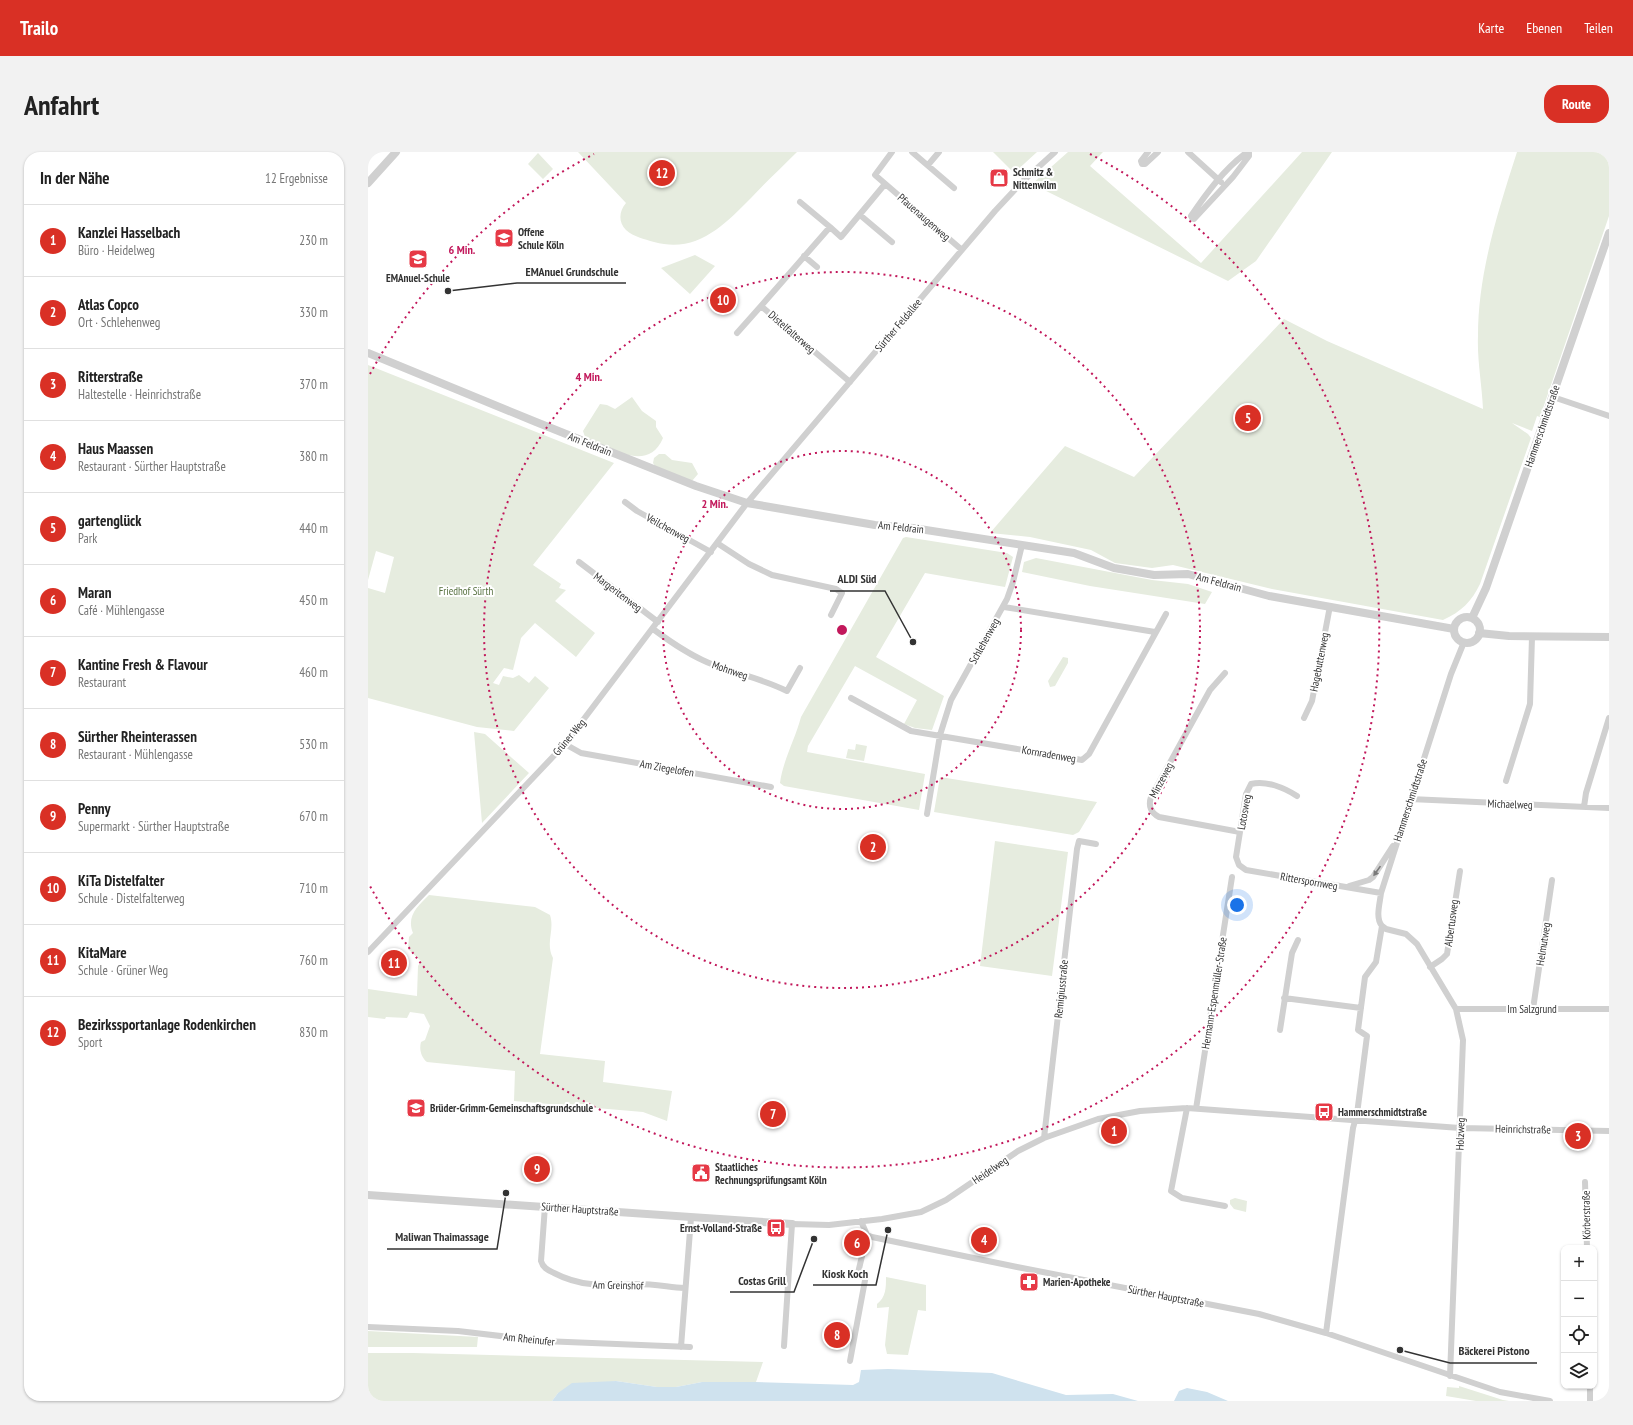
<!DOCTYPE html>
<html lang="de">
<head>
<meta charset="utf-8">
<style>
	body { margin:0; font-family:"PT Sans Narrow",sans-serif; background:#f2f2f2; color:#222 }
	.controls { position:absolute; right:12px; bottom:12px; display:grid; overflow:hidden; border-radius:8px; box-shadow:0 1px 3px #0004 }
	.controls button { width:36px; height:36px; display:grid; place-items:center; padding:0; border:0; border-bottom:1px solid #e0e0e0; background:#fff; color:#222; font:20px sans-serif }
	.you { position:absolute; left:869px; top:753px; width:14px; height:14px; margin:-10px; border:3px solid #fff; border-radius:50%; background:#1a73e8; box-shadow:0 0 0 6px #1a73e833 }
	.badge { display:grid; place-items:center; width:26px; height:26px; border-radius:50%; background:#d93025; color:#fff; font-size:13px; font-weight:700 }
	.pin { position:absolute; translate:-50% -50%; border:2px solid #fff; box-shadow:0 1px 4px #0006 }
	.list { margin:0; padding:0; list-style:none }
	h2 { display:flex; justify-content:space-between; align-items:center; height:52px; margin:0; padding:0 16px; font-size:17px }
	h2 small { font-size:13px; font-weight:400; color:#767676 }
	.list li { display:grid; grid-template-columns:26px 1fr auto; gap:12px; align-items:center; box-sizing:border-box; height:72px; padding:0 16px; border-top:1px solid #e0e0e0 }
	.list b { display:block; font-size:15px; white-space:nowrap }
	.list p { margin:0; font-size:13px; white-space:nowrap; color:#767676 }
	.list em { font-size:13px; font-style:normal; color:#767676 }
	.icon { flex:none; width:22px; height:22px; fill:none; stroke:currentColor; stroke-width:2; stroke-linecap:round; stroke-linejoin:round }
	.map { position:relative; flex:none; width:1241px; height:1249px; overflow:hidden; border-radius:16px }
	header { display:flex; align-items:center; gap:24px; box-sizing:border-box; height:56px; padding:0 20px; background:#d93025; color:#fff }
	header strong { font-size:19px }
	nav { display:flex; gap:22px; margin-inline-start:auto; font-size:14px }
	.intro { display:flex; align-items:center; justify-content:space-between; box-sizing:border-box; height:96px; padding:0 24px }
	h1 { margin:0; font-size:28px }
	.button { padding:10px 18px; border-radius:16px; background:#d93025; color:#fff; font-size:14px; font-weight:700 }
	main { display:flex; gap:24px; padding:0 24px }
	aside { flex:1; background:#fff; border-radius:16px; box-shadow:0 1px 3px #0004 }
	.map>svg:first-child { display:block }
	.green { fill:#e6ecdf }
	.water { fill:#cfe2ee }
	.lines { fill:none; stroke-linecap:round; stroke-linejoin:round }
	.minor { stroke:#d0d0d0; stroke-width:6 }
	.tertiary { stroke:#d0d0d0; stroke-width:8 }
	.oneway { fill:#7a7a7a }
	.ring { fill:none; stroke:#c2185b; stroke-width:2; stroke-dasharray:2 4 }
	.labels { text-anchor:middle; stroke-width:4; stroke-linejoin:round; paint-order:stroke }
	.poi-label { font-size:11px; font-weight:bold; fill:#333; stroke:#fff; text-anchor:start }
	.street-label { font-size:11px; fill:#333; stroke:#fff }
	.park-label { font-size:11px; fill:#56703f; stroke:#fff }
	.centre { fill:#c2185b; stroke:#fff; stroke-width:2 }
	.ring-label { font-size:12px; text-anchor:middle; font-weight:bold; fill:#c2185b; stroke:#fff; stroke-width:4; stroke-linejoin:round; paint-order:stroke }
	.leader { fill:none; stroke:#333; stroke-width:1.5 }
	.callout-dot { fill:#333; stroke:#fff; stroke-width:1.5 }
	.callout-label { font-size:12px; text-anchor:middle; font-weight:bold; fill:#333; stroke:#fff; stroke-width:4; stroke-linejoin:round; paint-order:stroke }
</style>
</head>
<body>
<header>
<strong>Trailo</strong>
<nav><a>Karte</a><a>Ebenen</a><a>Teilen</a></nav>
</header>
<div class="intro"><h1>Anfahrt</h1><a class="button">Route</a></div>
<main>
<aside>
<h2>In der Nähe<small>12 Ergebnisse</small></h2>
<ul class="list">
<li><span class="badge">1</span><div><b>Kanzlei Hasselbach</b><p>Büro · Heidelweg</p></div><em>230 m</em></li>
<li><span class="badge">2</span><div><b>Atlas Copco</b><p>Ort · Schlehenweg</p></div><em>330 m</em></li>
<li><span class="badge">3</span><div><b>Ritterstraße</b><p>Haltestelle · Heinrichstraße</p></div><em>370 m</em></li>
<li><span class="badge">4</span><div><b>Haus Maassen</b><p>Restaurant · Sürther Hauptstraße</p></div><em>380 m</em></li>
<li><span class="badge">5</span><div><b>gartenglück</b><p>Park</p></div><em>440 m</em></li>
<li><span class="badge">6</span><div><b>Maran</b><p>Café · Mühlengasse</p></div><em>450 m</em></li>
<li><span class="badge">7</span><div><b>Kantine Fresh &amp; Flavour</b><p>Restaurant</p></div><em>460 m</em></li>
<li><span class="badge">8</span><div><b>Sürther Rheinterassen</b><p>Restaurant · Mühlengasse</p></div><em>530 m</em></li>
<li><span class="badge">9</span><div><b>Penny</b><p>Supermarkt · Sürther Hauptstraße</p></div><em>670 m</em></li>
<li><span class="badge">10</span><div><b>KiTa Distelfalter</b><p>Schule · Distelfalterweg</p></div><em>710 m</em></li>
<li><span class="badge">11</span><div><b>KitaMare</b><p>Schule · Grüner Weg</p></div><em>760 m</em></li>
<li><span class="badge">12</span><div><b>Bezirkssportanlage Rodenkirchen</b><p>Sport</p></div><em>830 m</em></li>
</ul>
</aside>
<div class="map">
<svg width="1241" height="1249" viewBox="0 0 1241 1249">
	<rect width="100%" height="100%" fill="#fff"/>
	<path class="green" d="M 210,0 L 429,0 C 414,15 398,30 383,46 C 356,73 329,102 286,90 C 276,87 266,85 258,78 C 250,70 251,59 258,51 Z
		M 625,0 L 669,0 L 646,21 Z
		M 700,0 L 735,0 L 722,14 L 833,111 L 934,0 L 964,0 L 888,109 L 860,129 L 664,32 Z
		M 1149,0 L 1241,0 L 1241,64 L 1172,265 L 1169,264 L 1164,279 L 1144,271 L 1160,282 L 1163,286 L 1112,432 C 1104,449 1093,460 1075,468 L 904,437 L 805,413 L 784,416 L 747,411 L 723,398 L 662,385 L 622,381 L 697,294 L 766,325 L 916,167 L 959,189 L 1115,257 C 1114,233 1109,208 1110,184 C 1110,121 1130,59 1149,0 Z
		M 170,1 L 185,17 L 175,27 L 160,12 Z
		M 327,103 L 347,114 L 322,142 L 293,116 Z
		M 0,213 L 246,311 L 165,413 L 193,432 L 191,436 L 198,438 L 187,449 L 227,481 L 208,505 L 167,471 L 153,486 L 145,518 L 136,516 L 125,531 L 131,533 L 135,524 L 145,526 L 151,523 L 161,531 L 167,524 L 181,536 L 146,579 L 109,575 L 0,546 L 0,436 L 17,441 L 26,405 L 8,399 L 0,428 Z
		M 264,245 L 274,259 L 288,269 L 288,275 L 295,286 C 280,322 241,295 217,285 L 215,279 L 232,252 L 239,253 L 247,257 Z
		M 291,302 L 297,302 L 304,308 L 324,311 L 330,322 L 324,329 L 287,314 L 285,311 L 286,306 Z
		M 538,385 L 639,401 L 645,405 L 637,435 L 557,421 L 508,505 L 576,544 L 564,578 L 547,576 L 536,572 L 549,548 L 487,514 L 440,594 L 439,600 L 557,622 L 551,658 L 416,634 L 412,631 C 415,608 427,588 433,565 L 535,386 Z
		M 668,406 L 784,428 L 820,432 L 844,440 L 837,452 L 722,434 L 654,420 L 656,410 Z
		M 695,505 L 700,506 L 700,511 L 687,534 L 682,535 L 680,529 Z
		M 106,580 L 117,582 L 161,621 L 114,671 Z
		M 488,592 L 499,594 L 496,609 L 478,606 L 480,597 L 487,598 Z
		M 572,625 L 729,650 L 711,680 L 705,683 L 566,660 Z
		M 627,689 L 700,700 L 684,824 L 612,814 Z
		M 61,743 L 167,755 L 182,763 C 187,779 177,790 185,806 L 172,902 L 237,909 L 235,930 L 304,939 L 299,969 L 275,960 L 146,949 L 147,919 L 59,910 C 53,905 51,897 53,890 L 57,888 L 62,874 L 56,862 L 42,860 L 39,866 L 18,865 L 17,867 L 0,865 L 0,837 L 49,844 L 50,814 L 53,809 L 40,797 L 41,785 L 45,781 C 38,764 50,754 61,743 Z
		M 867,1046 L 879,1049 L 878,1060 L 866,1057 L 862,1052 L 862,1048 Z
		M 518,1125 L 558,1133 L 558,1159 L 550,1158 L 540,1203 L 519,1202 L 517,1193 L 521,1155 L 509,1156 L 509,1152 C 518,1145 518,1136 518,1125 Z
		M 0,1179 L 110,1185 L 109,1195 L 0,1195 Z
		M 0,1201 L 45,1201 L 395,1210 L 388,1230 L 334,1230 L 308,1235 L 289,1235 L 248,1229 L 190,1241 L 184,1249 L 0,1249 Z
		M 1091,1234 L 1135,1248 L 1141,1249 L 1108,1249 L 1078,1244 L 1079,1235 L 1091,1236 Z"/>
	<path class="water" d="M 520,1217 L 624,1221 L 698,1243 L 745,1242 L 770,1249 L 184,1249 L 190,1241 L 204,1231 L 248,1229 L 289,1235 L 308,1235 L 334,1230 L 388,1230 L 485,1233 L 491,1230 L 493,1218 Z
		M 819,1236 L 839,1240 L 860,1249 L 806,1249 L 811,1239 Z"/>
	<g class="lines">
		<path class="minor" d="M 524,0 L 507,23 L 594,98
			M 544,0 L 586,36
			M 780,0 L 773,9 L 774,12 L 777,12 L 790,0
			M 820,0 L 853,30
			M 878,1 L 881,1 L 881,4 L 865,25 L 826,67 L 824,66 L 823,64 C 838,42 856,17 878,1 Z
			M 560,13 L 571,0
			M 432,50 L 462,75
			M 492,63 L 524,90
			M 436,104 L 449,115
			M 393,154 L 462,75 L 473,85 L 517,32
			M 369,181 L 393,154 L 482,230
			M 1185,245 L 1241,264
			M 257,350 L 269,359 L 343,400
			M 349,391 L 381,412 L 404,423 L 468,437 L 474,441 L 463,463
			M 211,410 L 290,470
			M 636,455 L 787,480
			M 285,477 C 304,491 324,505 346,513 C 370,522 395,527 419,539 L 432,516
			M 857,521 L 842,538 L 783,645 C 780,654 783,661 791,665 L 872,680
			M 483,546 L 543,579 L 714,608 L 721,602 L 798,462
			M 936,566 L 944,549 L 962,454
			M 197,592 L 213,601 L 403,635
			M 1138,629 L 1162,552 L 1164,485
			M 929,644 C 917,636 898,628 883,632 L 878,642 L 868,705 L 871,713 L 878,718 L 1013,741
			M 1042,647 L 1241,656
			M 1216,655 L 1218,641 L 1241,566
			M 559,662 L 572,583 L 583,548 L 639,447 L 645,430 L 654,393
			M 981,734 L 1001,728 L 1005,725 L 1025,694
			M 1014,774 L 1018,777 L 1038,782 L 1049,792 L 1088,857 L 1095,888 L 1082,1224
			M 0,800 L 197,592 L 379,351 L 627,59 L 654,30 L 687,0
			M 1062,815 L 1074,807 L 1079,802 L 1092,719
			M 916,846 L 993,856
			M 1088,857 L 1241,857
			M 1165,857 L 1184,728
			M 912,878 L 924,801 L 930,788
			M 819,956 L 803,1039 L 814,1046 L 857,1054
			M 828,957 L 864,725
			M 676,986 L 709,697 L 711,689 L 728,692
			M 1217,1030 L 1219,1096
			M 177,1054 L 173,1109 C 175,1116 180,1118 186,1121 C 215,1136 239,1133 270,1132 C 286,1132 301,1135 316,1136
			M 493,1069 L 499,1083 L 504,1085 L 649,1115 L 891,1162 L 958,1181 L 1132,1240 L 1182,1249
			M 0,1175 L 90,1179 L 175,1189 L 322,1195
			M 958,1181 L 985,976 L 989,962 L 999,884 L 990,878 L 997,825 L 1008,810 L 1014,774 C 1007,766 1012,751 1013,741 L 1083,522 L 1096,490
			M 416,1194 L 424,1072 L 461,1073 L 514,1067 L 553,1060 L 578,1048 L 650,999 L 676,986 L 730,967 L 772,959 L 819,956 L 1092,976 L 1241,979
			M 313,1195 L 323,1066
			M 482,1209 L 498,1123 L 490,1121 L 499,1083
			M 1222,1234 L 1222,1249"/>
		<path class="tertiary" d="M 0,31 L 28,0
			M 0,201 L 168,270 L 328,334 L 379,351 L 507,373 L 545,376 L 706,401 L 746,416 L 786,423 L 820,422 L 901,444 L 1086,477
			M1086 478a13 13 0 1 1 26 0a13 13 0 1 1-26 0Z
			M 1104,466 L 1118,436 L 1241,81
			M 1111,481 L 1141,484 L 1241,485
			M 0,1043 L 424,1072"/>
	</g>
	<defs><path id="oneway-solid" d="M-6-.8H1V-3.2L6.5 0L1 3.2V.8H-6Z"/></defs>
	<use class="oneway" href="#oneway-solid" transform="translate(1009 719) rotate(125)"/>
	<g class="ring">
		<circle cx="474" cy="478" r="179"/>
		<circle cx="474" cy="478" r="358"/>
		<path d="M2 222A537 537 0 0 1 226 2M722 2A537 537 0 1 1 2 734"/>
	</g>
	<defs>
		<symbol id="shop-square" viewBox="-11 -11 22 22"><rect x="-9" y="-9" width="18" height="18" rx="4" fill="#e63946" stroke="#fff"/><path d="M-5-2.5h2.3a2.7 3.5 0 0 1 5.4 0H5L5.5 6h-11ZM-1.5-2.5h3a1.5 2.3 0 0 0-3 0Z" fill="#fff"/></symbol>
		<symbol id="school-square" viewBox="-11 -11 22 22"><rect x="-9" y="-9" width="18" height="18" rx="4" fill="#e63946" stroke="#fff"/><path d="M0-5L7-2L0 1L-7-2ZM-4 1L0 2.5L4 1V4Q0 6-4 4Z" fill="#fff"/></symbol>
		<symbol id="bus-square" viewBox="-11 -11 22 22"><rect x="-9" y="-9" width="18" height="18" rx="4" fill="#e63946" stroke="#fff"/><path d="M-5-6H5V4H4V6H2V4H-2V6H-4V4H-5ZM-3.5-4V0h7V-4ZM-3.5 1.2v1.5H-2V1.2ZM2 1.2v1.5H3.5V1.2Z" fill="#fff"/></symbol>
		<symbol id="civic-square" viewBox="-11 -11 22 22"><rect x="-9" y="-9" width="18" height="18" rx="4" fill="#e63946" stroke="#fff"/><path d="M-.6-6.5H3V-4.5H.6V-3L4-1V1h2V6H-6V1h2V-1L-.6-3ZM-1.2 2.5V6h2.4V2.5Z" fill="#fff"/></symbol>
		<symbol id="pharmacy-square" viewBox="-11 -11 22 22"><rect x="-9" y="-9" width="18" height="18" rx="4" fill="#e63946" stroke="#fff"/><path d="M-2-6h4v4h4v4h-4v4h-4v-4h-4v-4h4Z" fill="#fff"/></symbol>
	</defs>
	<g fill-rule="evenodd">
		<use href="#shop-square" x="620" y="15" width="22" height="22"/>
		<use href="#school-square" x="125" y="75" width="22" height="22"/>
		<use href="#school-square" x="39" y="96" width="22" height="22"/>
		<use href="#school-square" x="37" y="945" width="22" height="22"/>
		<use href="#bus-square" x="945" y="949" width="22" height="22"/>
		<use href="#civic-square" x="322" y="1010" width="22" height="22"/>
		<use href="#bus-square" x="397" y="1065" width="22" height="22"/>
		<use href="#pharmacy-square" x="650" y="1119" width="22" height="22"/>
	</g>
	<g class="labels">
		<g class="poi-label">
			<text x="645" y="24">Schmitz &amp;<tspan x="645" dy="13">Nittenwilm</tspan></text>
			<text x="150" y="84">Offene<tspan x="150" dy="13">Schule Köln</tspan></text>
			<text x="50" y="130" text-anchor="middle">EMAnuel-Schule</text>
			<text x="62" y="960">Brüder-Grimm-Gemeinschaftsgrundschule</text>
			<text x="970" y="964">Hammerschmidtstraße</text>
			<text x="347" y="1019">Staatliches<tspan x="347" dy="13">Rechnungsprüfungsamt Köln</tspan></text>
			<text x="394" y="1080" text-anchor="end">Ernst-Volland-Straße</text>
			<text x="675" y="1134">Marien-Apotheke</text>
		</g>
		<g class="street-label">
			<text transform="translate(556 65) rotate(41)" y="4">Pfauenaugenweg</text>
			<text transform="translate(530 173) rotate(-50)" y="4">Sürther Feldallee</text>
			<text transform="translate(424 180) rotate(41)" y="4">Distelfalterweg</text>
			<text transform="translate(1174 274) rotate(-71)" y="4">Hammerschmidtstraße</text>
			<text transform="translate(222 292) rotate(22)" y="4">Am Feldrain</text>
			<text transform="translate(533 375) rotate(6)" y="4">Am Feldrain</text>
			<text transform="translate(300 376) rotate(29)" y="4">Veilchenweg</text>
			<text transform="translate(851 430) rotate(15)" y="4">Am Feldrain</text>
			<text transform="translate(250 440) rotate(37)" y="4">Margeritenweg</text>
			<text transform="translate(616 489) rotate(-61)" y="4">Schlehenweg</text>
			<text transform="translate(951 510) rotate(-79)" y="4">Hagebuttenweg</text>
			<text transform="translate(362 518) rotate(19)" y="4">Mohnweg</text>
			<text transform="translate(201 585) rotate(-50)" y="4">Grüner Weg</text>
			<text transform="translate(681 602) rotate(10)" y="4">Kornradenweg</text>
			<text transform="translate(299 616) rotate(10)" y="4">Am Ziegelofen</text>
			<text transform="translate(793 628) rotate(-62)" y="4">Minzeweg</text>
			<text transform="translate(1042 648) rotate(-72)" y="4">Hammerschmidtstraße</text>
			<text transform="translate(1142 652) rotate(2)" y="4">Michaelweg</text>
			<text transform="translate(876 660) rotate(-80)" y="4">Lotosweg</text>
			<text transform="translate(941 729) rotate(10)" y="4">Ritterspornweg</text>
			<text transform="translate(1083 771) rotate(-82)" y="4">Albertusweg</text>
			<text transform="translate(1175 792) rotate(-81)" y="4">Helmutweg</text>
			<text transform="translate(693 837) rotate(-84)" y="4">Remigiusstraße</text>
			<text transform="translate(846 841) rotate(-81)" y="4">Hermann-Espenmüller-Straße</text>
			<text x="1164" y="861">Im Salzgrund</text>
			<text transform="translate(1155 977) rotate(1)" y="4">Heinrichstraße</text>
			<text transform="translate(1092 982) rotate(-88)" y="4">Holzweg</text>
			<text transform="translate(622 1018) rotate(-34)" y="4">Heidelweg</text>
			<text transform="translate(212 1057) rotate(4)" y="4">Sürther Hauptstraße</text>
			<text transform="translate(1218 1063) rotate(-91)" y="4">Körberstraße</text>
			<text transform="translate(250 1133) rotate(1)" y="4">Am Greinshof</text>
			<text transform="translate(798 1144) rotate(11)" y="4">Sürther Hauptstraße</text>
			<text transform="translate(161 1187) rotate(6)" y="4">Am Rheinufer</text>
		</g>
		<g class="park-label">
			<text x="98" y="443">Friedhof Sürth</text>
		</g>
	</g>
	<circle cx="474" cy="478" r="6" class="centre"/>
	<g class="ring-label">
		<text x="94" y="102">6 Min.</text>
		<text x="221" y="229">4 Min.</text>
		<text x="347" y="356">2 Min.</text>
	</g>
	<path class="leader" d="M80 139L149 131H258M545 490L517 439H462M138 1041L129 1097H19M520 1078L508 1133H445M446 1087L426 1140H362M1032 1198L1082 1211H1169"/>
	<g class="callout-dot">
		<circle cx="80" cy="139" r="4"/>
		<circle cx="545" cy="490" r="4"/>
		<circle cx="138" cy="1041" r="4"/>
		<circle cx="520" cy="1078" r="4"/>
		<circle cx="446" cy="1087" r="4"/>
		<circle cx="1032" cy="1198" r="4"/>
	</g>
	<g class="callout-label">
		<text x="204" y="124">EMAnuel Grundschule</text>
		<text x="489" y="431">ALDI Süd</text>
		<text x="74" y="1089">Maliwan Thaimassage</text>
		<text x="477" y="1126">Kiosk Koch</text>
		<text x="394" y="1133">Costas Grill</text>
		<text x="1126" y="1203">Bäckerei Pistono</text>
	</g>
</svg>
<div class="controls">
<button>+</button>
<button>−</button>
<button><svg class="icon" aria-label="locate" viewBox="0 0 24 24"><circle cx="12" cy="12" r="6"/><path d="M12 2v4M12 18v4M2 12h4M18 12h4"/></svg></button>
<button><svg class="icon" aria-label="layers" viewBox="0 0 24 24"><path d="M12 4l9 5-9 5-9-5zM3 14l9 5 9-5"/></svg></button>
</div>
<div class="you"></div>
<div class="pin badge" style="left:746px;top:979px">1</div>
<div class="pin badge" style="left:505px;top:695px">2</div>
<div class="pin badge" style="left:1210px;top:984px">3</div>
<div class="pin badge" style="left:616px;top:1088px">4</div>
<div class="pin badge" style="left:880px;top:266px">5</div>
<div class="pin badge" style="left:489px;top:1091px">6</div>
<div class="pin badge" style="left:405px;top:962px">7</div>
<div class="pin badge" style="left:469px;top:1183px">8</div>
<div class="pin badge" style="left:169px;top:1017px">9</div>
<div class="pin badge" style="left:355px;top:148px">10</div>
<div class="pin badge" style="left:26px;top:811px">11</div>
<div class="pin badge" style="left:294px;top:21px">12</div>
</div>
</main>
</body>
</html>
